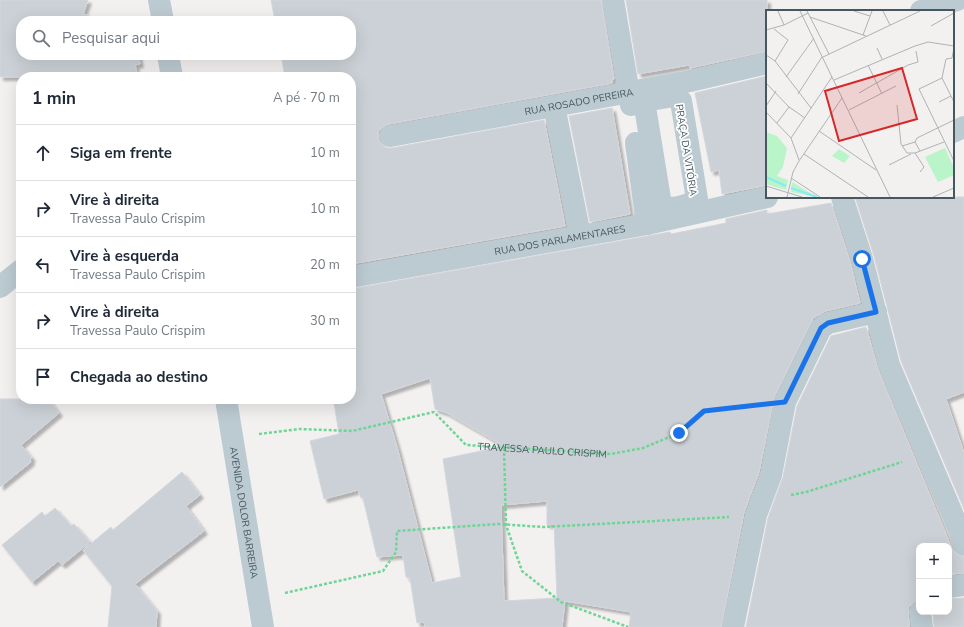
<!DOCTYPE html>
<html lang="pt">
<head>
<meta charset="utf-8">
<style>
	body { margin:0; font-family:"Nunito Sans",sans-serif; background:#f6f6f7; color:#1f2937 }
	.controls { position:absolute; right:12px; bottom:12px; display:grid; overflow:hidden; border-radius:8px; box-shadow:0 4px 16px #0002 }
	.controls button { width:36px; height:36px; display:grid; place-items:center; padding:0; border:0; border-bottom:1px solid #e0e1e3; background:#fff; color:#1f2937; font:20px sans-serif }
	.stop { position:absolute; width:12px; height:12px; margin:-9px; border:3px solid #1a73e8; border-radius:50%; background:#fff }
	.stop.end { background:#1a73e8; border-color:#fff; box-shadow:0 1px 4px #0008 }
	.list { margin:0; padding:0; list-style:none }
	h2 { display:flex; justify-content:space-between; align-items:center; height:52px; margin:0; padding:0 16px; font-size:17px }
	h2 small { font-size:13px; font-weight:400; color:#747a83 }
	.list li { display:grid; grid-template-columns:26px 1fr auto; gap:12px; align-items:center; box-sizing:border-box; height:56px; padding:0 16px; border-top:1px solid #e0e1e3 }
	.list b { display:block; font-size:15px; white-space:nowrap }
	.list p { margin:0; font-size:13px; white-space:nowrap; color:#747a83 }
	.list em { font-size:13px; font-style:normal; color:#747a83 }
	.icon { flex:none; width:22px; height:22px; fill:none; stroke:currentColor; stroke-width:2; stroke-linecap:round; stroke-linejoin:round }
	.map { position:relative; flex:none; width:964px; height:627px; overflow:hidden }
	.search { position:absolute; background:#fff; box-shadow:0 4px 16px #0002; left:16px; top:16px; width:340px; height:44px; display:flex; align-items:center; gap:10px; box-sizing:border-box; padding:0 14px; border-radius:16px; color:#747a83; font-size:15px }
	.panel { position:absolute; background:#fff; box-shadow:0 4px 16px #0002; left:16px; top:72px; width:340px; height:332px; border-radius:16px }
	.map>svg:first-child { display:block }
	.building { fill:#cbd1d6; stroke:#d3d7dc; fill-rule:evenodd; filter:url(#shadow) }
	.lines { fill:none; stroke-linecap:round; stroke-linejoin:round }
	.path { stroke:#6ed695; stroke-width:2.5; stroke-dasharray:3 2; stroke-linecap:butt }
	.minor { stroke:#bccad1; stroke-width:22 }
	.route { stroke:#1a73e8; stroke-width:5 }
	.labels { text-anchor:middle; stroke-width:3.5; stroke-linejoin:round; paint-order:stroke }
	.street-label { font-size:10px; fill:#465760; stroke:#fff }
	.inset-river { fill:none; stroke:#83edf6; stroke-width:2 }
	.inset-road { fill:none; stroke:#aeb3b6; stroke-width:1 }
	.view { fill:#d62828; fill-opacity:0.15; stroke:#d62828; stroke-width:2 }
	.inset-edge { fill:none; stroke:#465760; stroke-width:2 }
</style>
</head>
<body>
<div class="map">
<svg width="964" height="627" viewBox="0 0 964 627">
	<defs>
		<filter id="shadow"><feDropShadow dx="3.5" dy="3.5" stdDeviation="1" flood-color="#0004"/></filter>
	</defs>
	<rect width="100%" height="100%" fill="#f3f0f0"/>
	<path class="building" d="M 0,0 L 88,0 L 83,14 L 106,21 L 21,21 L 21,55 L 138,55 L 140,64 L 135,65 L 138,77 L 0,77 Z
		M 271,0 L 601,0 L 614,79 L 612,79 L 612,83 L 388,124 L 382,127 L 378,132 L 378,139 L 381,144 L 386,148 L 392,148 L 544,120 L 565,226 L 351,264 L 351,77 L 285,77 L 281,55 L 351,55 L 351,21 L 275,21 Z
		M 626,0 L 767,0 L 767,51 L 690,68 L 689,65 L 638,74 Z
		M 767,76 L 767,185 L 722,194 L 719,170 L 711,172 L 695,93 Z
		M 612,108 L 630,214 L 590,222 L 569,116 Z
		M 855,197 L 964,197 L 964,392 L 946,399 L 964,453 L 964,509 L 901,361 L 874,256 Z
		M 831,203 L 850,262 L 860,303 L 825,311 L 813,318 L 774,397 L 759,472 L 744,512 L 721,627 L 629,627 L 631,612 L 565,601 L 562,627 L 425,627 L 424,622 L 417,623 L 410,578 L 406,577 L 403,555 L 377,557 L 363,498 L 361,498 L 358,490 L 324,499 L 310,441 L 339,434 L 334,403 L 351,399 L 351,289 L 670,232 L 671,234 L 726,223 L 726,219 L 767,210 L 767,214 ZM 430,378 L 435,409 L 447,413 L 504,446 L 443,459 L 461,577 L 432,583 L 397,447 L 381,394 ZM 547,501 L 547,525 L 554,524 L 557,598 L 504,601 L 501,505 Z
		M 866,327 L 878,370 L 952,549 L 956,554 L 964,557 L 964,573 L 949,574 L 949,546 L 919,546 L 919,600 L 913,602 L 908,608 L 909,627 L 746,627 L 768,518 L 783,477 L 797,406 L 831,336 Z
		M 0,399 L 48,399 L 59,413 L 21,445 L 32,458 L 30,460 L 31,462 L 0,487 Z
		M 182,472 L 200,495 L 186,506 L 204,531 L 135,584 L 157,611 L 156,627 L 108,627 L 112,586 L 83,550 L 111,527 L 113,530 Z
		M 55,508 L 71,526 L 74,524 L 90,542 L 62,565 L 58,561 L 32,582 L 2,545 L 42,512 L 45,516 Z
		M 964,598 L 964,627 L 934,627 L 933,612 L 949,612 L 949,599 Z"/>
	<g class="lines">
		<g class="path">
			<path id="s1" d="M 259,434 L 299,429 L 352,431 L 434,412 L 466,445 L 611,454 L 643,448 L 679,433 L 704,411 L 757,405"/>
			<path d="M 504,448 L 506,525 L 522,571 L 561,602 L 628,627"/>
			<path d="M 791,495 L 806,492 L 902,462"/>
			<path d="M 285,593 L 383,571 L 396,552 L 397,531 L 498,524 L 543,527 L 729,517"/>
		</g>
		<g class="minor">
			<path d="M 159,0 L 163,21"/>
			<path d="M 613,0 L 631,105"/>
			<path d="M 921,11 L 957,0"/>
			<path d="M 168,55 L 172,77"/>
			<path d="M 674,96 L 681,101 L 697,199 C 688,206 672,211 661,205 L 645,107 L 650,100 Z"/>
			<path d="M 554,106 L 580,235"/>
			<path d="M 953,132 L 964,127"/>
			<path id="s2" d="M 390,136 L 690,81 L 767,63"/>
			<path d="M 636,143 L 647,224"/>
			<path d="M 842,197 L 862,259 L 889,365 L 960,532 L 964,545"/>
			<path id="s3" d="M 351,277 L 647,224 L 767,197"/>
			<path d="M 0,287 L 21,270"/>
			<path id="s4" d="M 226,399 L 263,627"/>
			<path d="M 949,587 L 964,585"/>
			<path d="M 920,612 L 922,627"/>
			<path d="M 733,627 L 756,515 L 771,475 L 785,402 L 821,328 L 828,323 L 876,312"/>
		</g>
	</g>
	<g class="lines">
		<path class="route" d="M 679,433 L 704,411 L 785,402 L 821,328 L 828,323 L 876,312 L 862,259"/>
	</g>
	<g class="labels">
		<g class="street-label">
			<text dy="4" stroke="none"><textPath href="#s2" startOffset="192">RUA ROSADO PEREIRA</textPath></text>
			<text transform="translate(687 150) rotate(81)" y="4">PRAÇA DA VITÓRIA</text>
			<text dy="4" stroke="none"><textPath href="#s3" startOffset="212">RUA DOS PARLAMENTARES</textPath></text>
			<text dy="4" stroke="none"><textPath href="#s1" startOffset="300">TRAVESSA PAULO CRISPIM</textPath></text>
			<text dy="4" stroke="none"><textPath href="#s4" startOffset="115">AVENIDA DOLOR BARREIRA</textPath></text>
		</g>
	</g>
	<g transform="translate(766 10)">
		<rect width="188" height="188" fill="#f3f0f0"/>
		<path d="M 0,122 L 11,126 L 21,138 L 17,157 L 11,166 L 22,170 L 20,180 L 0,174 ZM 179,138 L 188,158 L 188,165 L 172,172 L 159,147 ZM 73,139 L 84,146 L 78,153 L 66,146 ZM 26,172 L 51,187 L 25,182 Z" fill="#baf4c9"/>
		<path class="inset-river" d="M 0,167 L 20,176M 25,178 L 51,187"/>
		<path class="inset-road" d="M 12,1 L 18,15M 34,1 L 124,187M 41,1 L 63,44M 88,1 L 104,6M 117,1 L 124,15M 44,7 L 100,26M 165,16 L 188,3M 8,19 L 22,30 L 9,51M 0,20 L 18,15 L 42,3M 97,25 L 106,1M 111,38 L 116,49M 0,45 L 9,51 L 45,98M 57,47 L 154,1M 102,55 L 116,84M 20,67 L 48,28M 176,68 L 153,79 L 188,151M 176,68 L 180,49 L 186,48 L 188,38M 176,68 L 188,92M 68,70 L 149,36 L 162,32 L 188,36M 0,73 L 23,97 L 39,108M 93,83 L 142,55 L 152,52 L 150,41M 32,84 L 56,47M 173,92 L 185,86M 131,95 L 135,134 L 141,143 L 149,143 L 178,132M 0,96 L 10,81M 83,100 L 130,76M 0,102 L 25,128 L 33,150M 11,113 L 23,97M 53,121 L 110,160M 25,128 L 66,67M 136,136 L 149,132M 154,141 L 149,132 L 151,128 L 188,110M 149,143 L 158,157 L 154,162M 38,144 L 102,187M 123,155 L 145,144M 25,168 L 54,187M 0,176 L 36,187M 21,187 L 27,162 L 33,151 L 76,88M 167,187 L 188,178"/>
		<path class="view" d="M 136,58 L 151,109 L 73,131 L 59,81 Z"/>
		<rect width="188" height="188" class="inset-edge"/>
	</g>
</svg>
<div class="controls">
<button>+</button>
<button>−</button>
</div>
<div class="stop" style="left:862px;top:259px"></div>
<div class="stop end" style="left:679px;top:433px"></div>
<div class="search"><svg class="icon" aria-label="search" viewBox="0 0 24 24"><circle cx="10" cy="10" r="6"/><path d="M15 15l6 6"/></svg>Pesquisar aqui</div>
<section class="panel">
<h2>1 min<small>A pé · 70 m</small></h2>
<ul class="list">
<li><svg class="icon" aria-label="ahead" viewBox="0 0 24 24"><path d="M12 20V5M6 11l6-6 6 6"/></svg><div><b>Siga em frente</b></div><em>10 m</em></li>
<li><svg class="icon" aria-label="right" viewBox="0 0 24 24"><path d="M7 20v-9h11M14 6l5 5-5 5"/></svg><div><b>Vire à direita</b><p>Travessa Paulo Crispim</p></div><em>10 m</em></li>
<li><svg class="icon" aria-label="left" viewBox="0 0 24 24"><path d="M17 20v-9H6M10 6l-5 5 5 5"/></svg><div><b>Vire à esquerda</b><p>Travessa Paulo Crispim</p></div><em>20 m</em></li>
<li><svg class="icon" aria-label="right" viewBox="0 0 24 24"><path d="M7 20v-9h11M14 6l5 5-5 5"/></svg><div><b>Vire à direita</b><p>Travessa Paulo Crispim</p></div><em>30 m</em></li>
<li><svg class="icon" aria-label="arrive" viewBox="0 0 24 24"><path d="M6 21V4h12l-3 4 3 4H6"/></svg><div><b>Chegada ao destino</b></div></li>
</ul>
</section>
</div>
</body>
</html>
